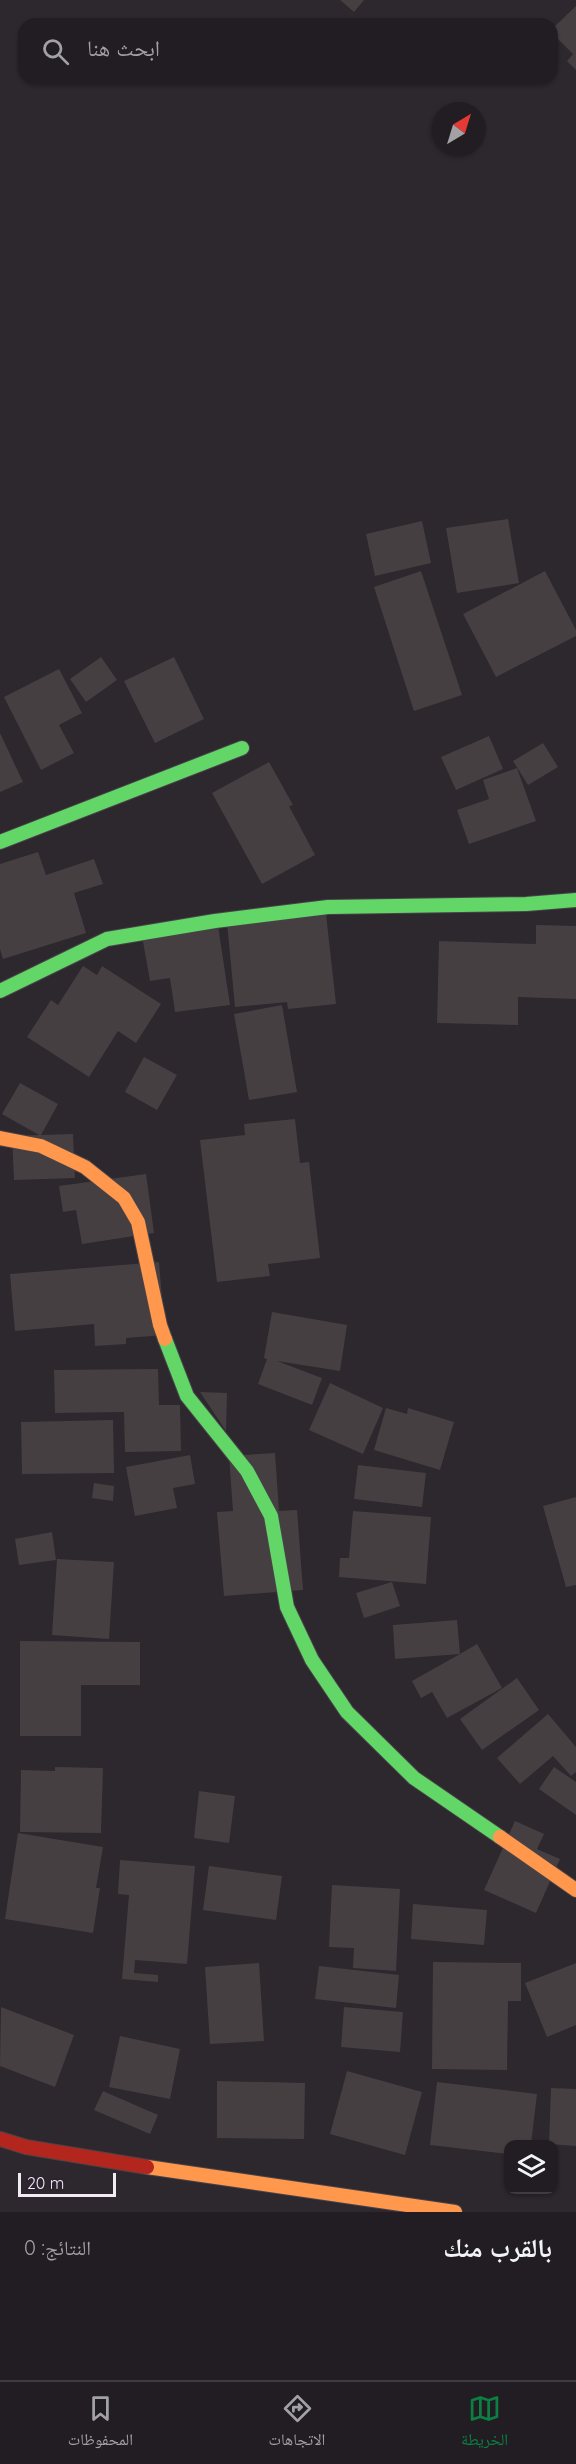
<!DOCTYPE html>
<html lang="ar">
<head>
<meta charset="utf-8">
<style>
	body { margin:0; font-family:Quicksand,"Noto Naskh Arabic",sans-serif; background:#2e2a2f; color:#f1f3f6; direction:rtl }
	.controls { position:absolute; right:18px; bottom:18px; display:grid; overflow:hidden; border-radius:12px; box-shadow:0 2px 4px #0004 }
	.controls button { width:54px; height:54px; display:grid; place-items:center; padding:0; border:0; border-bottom:2px solid #3f3b40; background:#221d22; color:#f1f3f6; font:30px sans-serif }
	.compass { position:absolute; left:432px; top:102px; width:54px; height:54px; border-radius:50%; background:#221d22; box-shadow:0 2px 4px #0004; rotate:38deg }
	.scale { position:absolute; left:18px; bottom:15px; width:98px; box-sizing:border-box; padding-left:6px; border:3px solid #f2ebf4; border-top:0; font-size:16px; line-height:21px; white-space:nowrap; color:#f2ebf4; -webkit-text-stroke:4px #2e2431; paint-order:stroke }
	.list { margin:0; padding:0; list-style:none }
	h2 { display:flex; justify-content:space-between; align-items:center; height:78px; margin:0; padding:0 24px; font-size:26px }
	h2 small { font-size:20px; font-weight:400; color:#a2a2a5 }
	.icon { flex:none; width:33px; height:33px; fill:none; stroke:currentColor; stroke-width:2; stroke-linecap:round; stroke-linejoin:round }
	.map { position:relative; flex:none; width:576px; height:2212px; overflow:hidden; direction:ltr }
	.search { position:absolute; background:#221d22; box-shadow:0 2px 4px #0004; left:18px; right:18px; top:18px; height:66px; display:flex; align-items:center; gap:15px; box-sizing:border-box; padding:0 21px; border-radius:18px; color:#a2a2a5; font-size:22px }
	.sheet { height:168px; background:#221d22 }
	nav { display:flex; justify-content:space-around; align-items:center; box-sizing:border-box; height:84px; border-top:2px solid #3f3b40; background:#221d22; font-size:16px; color:#a2a2a5 }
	nav a { display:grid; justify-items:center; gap:3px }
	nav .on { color:#0b8043 }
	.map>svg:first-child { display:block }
	.building { fill:#463f41 }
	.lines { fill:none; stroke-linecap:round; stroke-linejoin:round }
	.fast-casing { stroke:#484349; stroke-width:16 }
	.slow-casing { stroke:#484349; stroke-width:16 }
	.jam-casing { stroke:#484349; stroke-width:16 }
	.fast { stroke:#63d668; stroke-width:14 }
	.slow { stroke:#ff974d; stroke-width:14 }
	.jam { stroke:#b3261e; stroke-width:14 }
</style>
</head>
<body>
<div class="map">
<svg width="576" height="2212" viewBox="0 0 576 2212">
	<rect width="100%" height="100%" fill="#2d272e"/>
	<path class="building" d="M 340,0 L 364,0 L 354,12 Z
		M 576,6 L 576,70 L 567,61 L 573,54 L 552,33 L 552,29 Z
		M 508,519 L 519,583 L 457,593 L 446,528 Z
		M 422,521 L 431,563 L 375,576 L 366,534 Z
		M 421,571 L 462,695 L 414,711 L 374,587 Z
		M 545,571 L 576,630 L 576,636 L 496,677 L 463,614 Z
		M 101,657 L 117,680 L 86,702 L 70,679 Z
		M 174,657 L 204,719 L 155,743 L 124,681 Z
		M 59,669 L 82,713 L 59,725 L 74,753 L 41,770 L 4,697 Z
		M 0,733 L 23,782 L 0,792 Z
		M 489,736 L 503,769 L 456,790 L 441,757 Z
		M 543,743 L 558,767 L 528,785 L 513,761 Z
		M 269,762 L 293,805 L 289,806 L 315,855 L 262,884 L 212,793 Z
		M 517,768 L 536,821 L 469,844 L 457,810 L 489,799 L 483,780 Z
		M 38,852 L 46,875 L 94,859 L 103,884 L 74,893 L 86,933 L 3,959 L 0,949 L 0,864 Z
		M 326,914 L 336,1004 L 288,1009 L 287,1002 L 235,1007 L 227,923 Z
		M 217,919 L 230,1005 L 175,1012 L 170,978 L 150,981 L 141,930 Z
		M 536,925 L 576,926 L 576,999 L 518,997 L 518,1025 L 437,1023 L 439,941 L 536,944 Z
		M 83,966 L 97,975 L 102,966 L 161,1004 L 136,1043 L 118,1031 L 89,1077 L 27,1037 L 51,1000 L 58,1005 Z
		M 282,1005 L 297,1092 L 249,1100 L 234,1014 Z
		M 144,1057 L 177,1075 L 157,1110 L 125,1092 Z
		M 20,1083 L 58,1104 L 41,1135 L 73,1134 L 75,1178 L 14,1180 L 12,1136 L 39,1135 L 2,1114 Z
		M 295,1119 L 300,1163 L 309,1162 L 320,1258 L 268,1264 L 270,1276 L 217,1282 L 200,1140 L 245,1135 L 244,1124 Z
		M 146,1174 L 154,1233 L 82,1244 L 76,1210 L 63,1212 L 59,1186 Z
		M 159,1262 L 165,1335 L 126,1338 L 126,1344 L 95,1346 L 94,1324 L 15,1331 L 10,1274 Z
		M 272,1312 L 347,1325 L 340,1371 L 277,1361 L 322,1378 L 312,1405 L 258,1384 L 267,1359 L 264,1358 Z
		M 158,1369 L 159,1405 L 180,1405 L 181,1451 L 125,1452 L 124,1412 L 55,1413 L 54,1370 Z
		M 330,1383 L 383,1408 L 363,1454 L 309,1430 Z
		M 200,1392 L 227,1393 L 226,1431 Z
		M 386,1408 L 407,1414 L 408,1408 L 454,1422 L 440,1470 L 374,1450 Z
		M 113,1420 L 114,1473 L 22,1474 L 21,1422 Z
		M 275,1453 L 279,1511 L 297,1510 L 303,1590 L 224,1596 L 217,1512 L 233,1511 L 229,1456 Z
		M 190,1455 L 195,1484 L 173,1488 L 177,1508 L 135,1516 L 126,1467 Z
		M 358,1465 L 426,1473 L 422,1507 L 354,1499 Z
		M 94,1483 L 114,1486 L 113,1501 L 92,1498 Z
		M 576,1497 L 576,1585 L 566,1587 L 543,1506 Z
		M 353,1511 L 431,1517 L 426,1584 L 339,1577 L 340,1558 L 349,1558 Z
		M 52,1532 L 56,1560 L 19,1565 L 15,1539 Z
		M 57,1559 L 114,1562 L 109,1639 L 52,1635 Z
		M 392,1582 L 400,1606 L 364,1618 L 356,1593 Z
		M 457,1620 L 460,1654 L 477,1644 L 502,1688 L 447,1718 L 432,1692 L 421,1698 L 412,1681 L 460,1654 L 395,1659 L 393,1625 Z
		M 20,1641 L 140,1642 L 140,1685 L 81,1685 L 81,1736 L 20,1736 Z
		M 517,1678 L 539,1710 L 482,1750 L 460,1719 Z
		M 548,1714 L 576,1747 L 576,1772 L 571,1776 L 553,1756 L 520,1784 L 497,1758 Z
		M 55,1767 L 103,1768 L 101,1833 L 20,1832 L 21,1770 L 55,1771 Z
		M 554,1767 L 576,1782 L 576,1815 L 539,1789 Z
		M 199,1791 L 235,1796 L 229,1843 L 194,1838 Z
		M 515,1821 L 544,1834 L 537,1849 L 560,1859 L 536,1913 L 484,1890 Z
		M 18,1833 L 103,1847 L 96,1888 L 100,1888 L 93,1933 L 5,1919 Z
		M 120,1860 L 195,1866 L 187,1964 L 135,1960 L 134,1973 L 158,1975 L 158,1982 L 122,1979 L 129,1895 L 118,1894 Z
		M 209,1866 L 282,1876 L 276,1920 L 203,1910 Z
		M 332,1885 L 400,1889 L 396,1971 L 353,1968 L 354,1948 L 329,1947 Z
		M 413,1904 L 487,1910 L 484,1945 L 411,1939 Z
		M 433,1962 L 521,1963 L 521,2001 L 508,2001 L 507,2070 L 432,2069 Z
		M 259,1963 L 264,2041 L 210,2044 L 205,1967 Z
		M 576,1963 L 576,2025 L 547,2037 L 525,1983 Z
		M 319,1966 L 399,1975 L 396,2008 L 315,1999 Z
		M 1,2007 L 74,2035 L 55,2087 L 0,2066 Z
		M 344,2007 L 403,2012 L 400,2052 L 341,2047 Z
		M 120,2036 L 180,2049 L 170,2099 L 109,2087 Z
		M 347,2071 L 422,2092 L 405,2155 L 330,2134 Z
		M 217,2081 L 305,2083 L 304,2139 L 217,2138 Z
		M 437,2082 L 537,2094 L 531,2144 L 508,2144 L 508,2154 L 430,2145 Z
		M 551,2088 L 576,2089 L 576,2146 L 549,2144 Z
		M 103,2091 L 158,2115 L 150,2134 L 94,2110 Z"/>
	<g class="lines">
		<defs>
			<path id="fast" d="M 0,842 L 242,748
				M 0,991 L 107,939 L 215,921 L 328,907 L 526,904 L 576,900
				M 165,1339 L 187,1396 L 247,1471 L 271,1516 L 287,1607 L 312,1660 L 347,1712 L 414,1778 L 500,1837"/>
			<path id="slow" d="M 0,1138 L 41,1146 L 85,1167 L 124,1198 L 138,1222 L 160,1325 L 165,1339
				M 500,1837 L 576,1890
				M 147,2167 L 455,2212"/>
			<path id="jam" d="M 0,2139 L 26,2147 L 147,2167"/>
		</defs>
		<use href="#fast" class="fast-casing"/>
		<use href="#slow" class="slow-casing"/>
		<use href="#jam" class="jam-casing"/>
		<use href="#fast" class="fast"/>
		<use href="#slow" class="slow"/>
		<use href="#jam" class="jam"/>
	</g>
</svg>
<div class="controls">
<button><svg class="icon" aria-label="layers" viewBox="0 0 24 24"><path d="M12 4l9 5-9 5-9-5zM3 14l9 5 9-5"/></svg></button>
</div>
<svg class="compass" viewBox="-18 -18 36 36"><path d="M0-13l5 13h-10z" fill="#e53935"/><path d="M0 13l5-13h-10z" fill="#a2a2a5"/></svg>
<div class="scale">20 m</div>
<div class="search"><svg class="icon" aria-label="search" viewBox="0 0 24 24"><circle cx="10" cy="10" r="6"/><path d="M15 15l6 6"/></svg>ابحث هنا</div>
</div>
<section class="sheet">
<h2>بالقرب منك<small>النتائج: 0</small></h2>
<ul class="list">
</ul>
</section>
<nav>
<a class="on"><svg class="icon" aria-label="map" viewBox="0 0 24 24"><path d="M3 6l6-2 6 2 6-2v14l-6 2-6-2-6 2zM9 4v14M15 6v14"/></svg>الخريطة</a>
<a><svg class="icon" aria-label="directions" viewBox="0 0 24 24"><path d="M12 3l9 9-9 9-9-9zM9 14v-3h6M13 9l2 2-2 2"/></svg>الاتجاهات</a>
<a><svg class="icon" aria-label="saved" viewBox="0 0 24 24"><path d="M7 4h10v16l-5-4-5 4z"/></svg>المحفوظات</a>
</nav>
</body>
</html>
